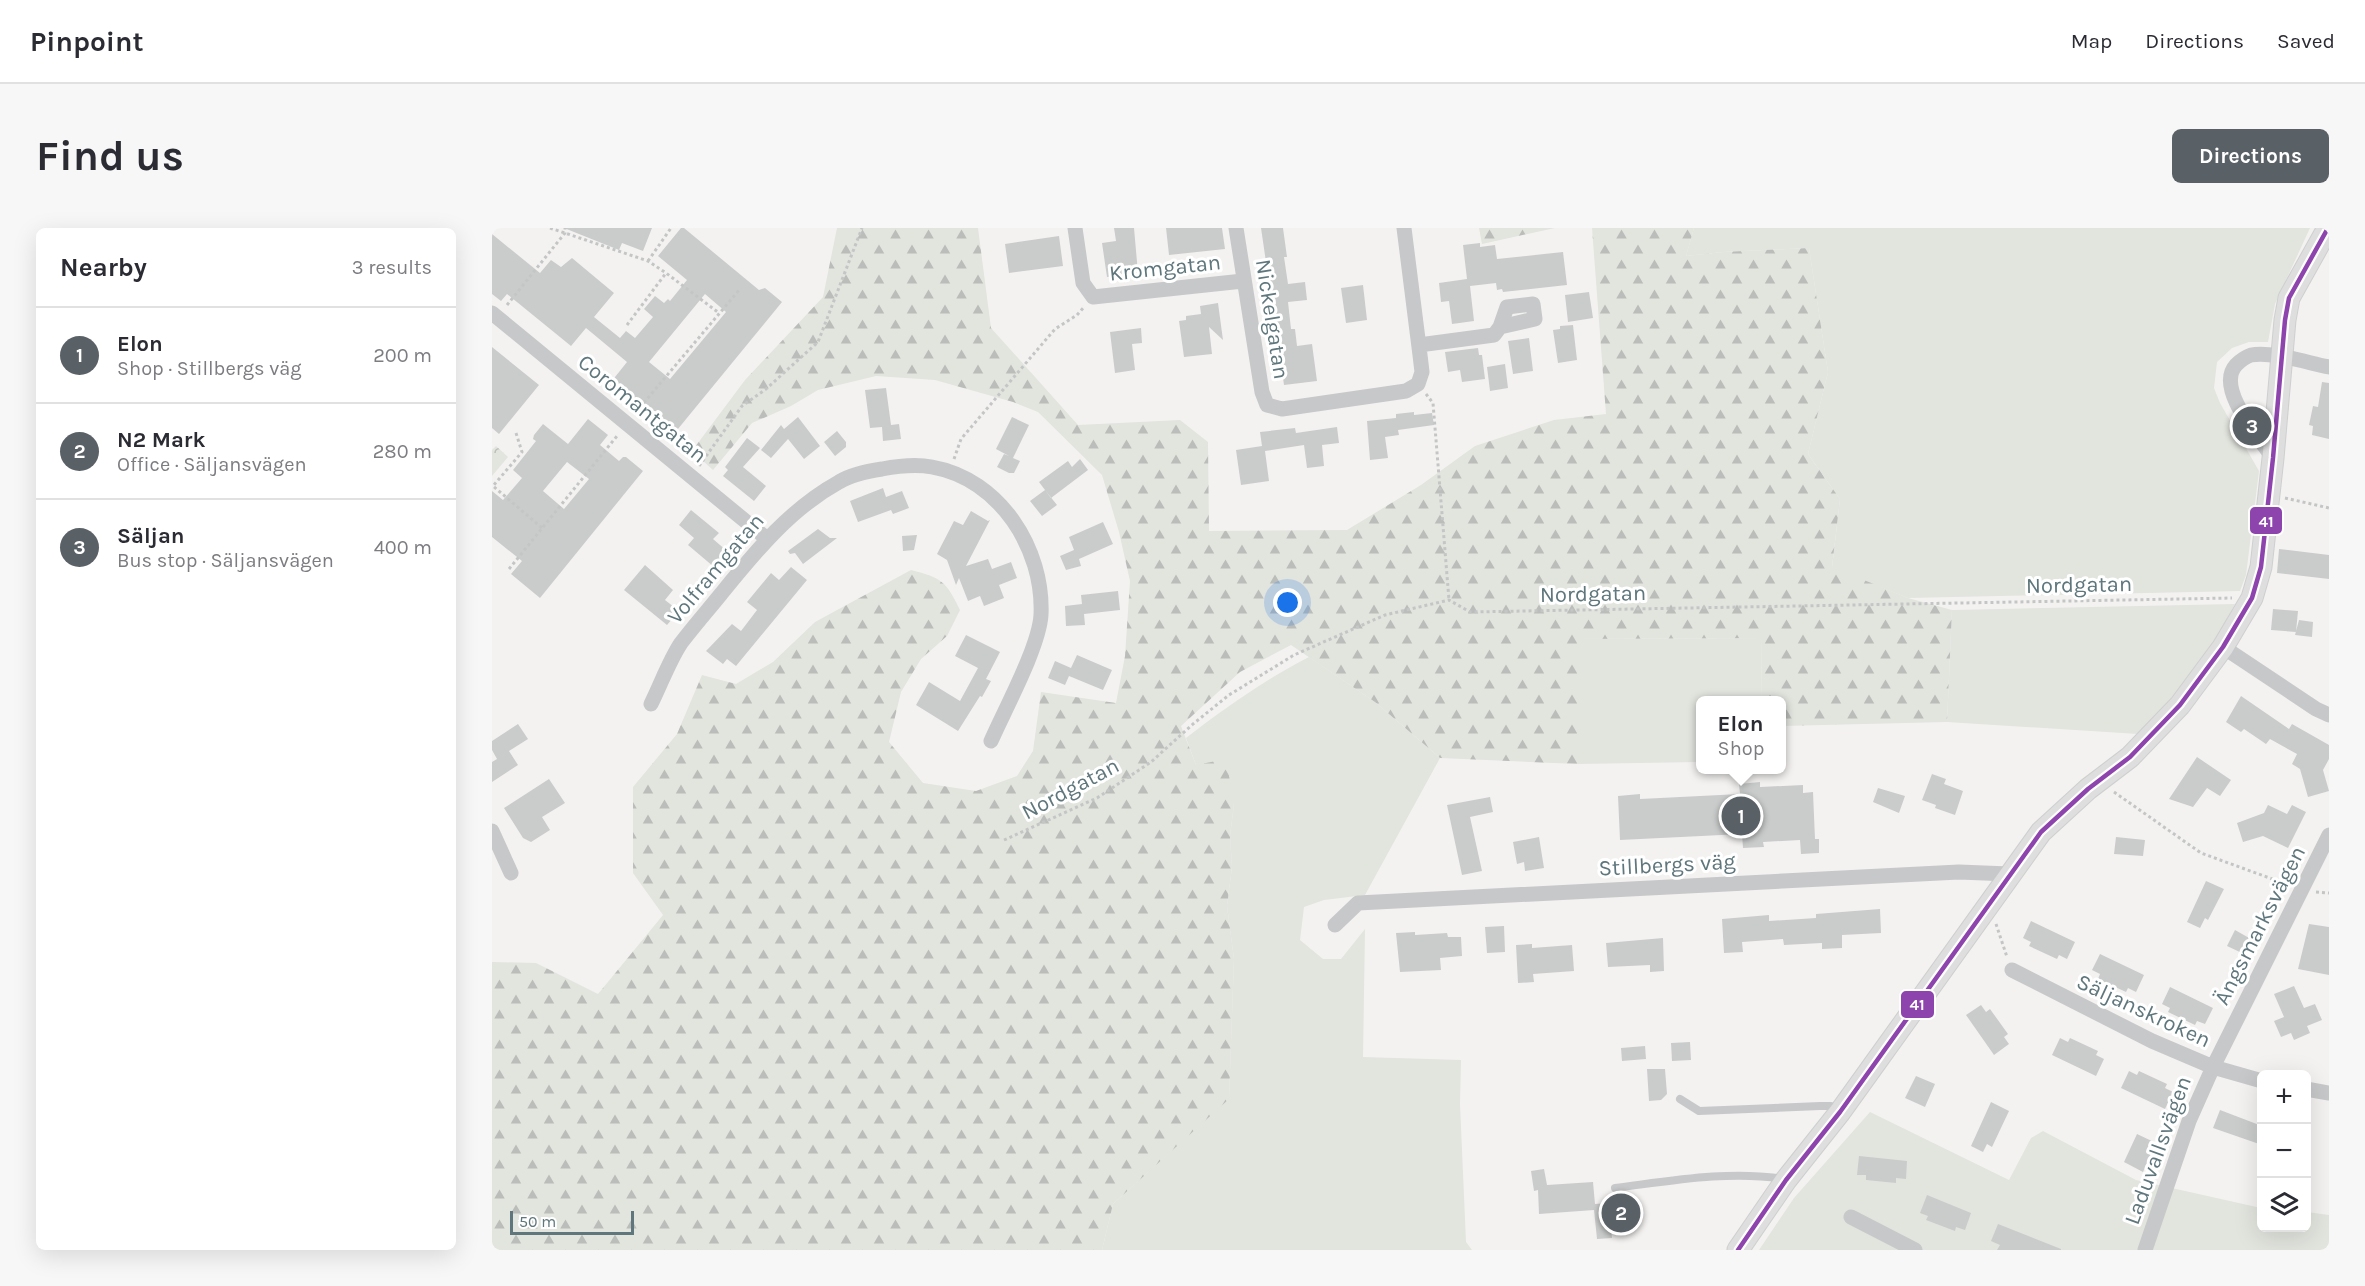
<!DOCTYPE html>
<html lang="en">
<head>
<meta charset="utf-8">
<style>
	body { margin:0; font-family:Karla,sans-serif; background:#f7f7f7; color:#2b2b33 }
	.controls { position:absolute; right:18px; bottom:18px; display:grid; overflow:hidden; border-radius:9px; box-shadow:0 6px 24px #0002 }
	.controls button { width:54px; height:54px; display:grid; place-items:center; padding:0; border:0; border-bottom:2px solid #e1e1e2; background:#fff; color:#2b2b33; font:30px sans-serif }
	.scale { position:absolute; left:18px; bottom:15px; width:124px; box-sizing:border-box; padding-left:6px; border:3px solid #5e767c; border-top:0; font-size:16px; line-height:21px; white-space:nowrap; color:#5e767c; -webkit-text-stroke:4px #fff; paint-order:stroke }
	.you { position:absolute; left:796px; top:375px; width:21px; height:21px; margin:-15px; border:4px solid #fff; border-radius:50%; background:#1a73e8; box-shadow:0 0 0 9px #1a73e833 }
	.badge { display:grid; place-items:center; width:39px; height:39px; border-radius:50%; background:#596066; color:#fff; font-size:20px; font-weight:700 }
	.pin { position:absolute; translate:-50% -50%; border:3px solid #fff; box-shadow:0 2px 6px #0006 }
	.popup { position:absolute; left:1204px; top:468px; width:90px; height:78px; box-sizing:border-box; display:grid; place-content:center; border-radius:9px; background:#fff; filter:drop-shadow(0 2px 4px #0005); font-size:20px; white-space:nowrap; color:#7c7c81 }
	.popup b { font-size:22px; color:#2b2b33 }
	.popup::after { content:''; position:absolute; left:50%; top:100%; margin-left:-12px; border:12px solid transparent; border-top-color:#fff }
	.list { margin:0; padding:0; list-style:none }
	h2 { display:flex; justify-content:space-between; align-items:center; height:78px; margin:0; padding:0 24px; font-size:26px }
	h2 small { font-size:20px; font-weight:400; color:#7c7c81 }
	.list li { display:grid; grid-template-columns:39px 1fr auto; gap:18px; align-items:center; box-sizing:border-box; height:96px; padding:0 24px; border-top:2px solid #e1e1e2 }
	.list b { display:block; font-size:22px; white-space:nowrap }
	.list p { margin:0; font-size:20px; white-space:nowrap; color:#7c7c81 }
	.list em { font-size:20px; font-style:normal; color:#7c7c81 }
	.icon { flex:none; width:33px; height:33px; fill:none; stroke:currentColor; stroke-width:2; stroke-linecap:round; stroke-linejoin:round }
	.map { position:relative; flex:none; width:1837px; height:1022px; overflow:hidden; border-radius:9px }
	header { display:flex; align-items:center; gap:36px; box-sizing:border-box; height:84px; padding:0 30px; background:#fff; border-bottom:2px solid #e1e1e2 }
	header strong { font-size:28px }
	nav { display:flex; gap:33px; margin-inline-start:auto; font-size:21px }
	.intro { display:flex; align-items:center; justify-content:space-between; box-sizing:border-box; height:144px; padding:0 36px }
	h1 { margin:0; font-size:42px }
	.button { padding:15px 27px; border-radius:9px; background:#596066; color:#fff; font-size:21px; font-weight:700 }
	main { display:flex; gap:36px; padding:0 36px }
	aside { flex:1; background:#fff; border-radius:9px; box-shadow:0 6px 24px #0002 }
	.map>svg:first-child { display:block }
	.grass { fill:#e2e4de }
	.forest { fill:url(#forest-firs) }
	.park { fill:url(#park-crowns) }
	.building { fill:#cacccc; fill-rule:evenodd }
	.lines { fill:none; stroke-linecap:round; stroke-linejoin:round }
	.secondary-casing { stroke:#cecfcf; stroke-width:23 }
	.path { stroke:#c4c6c6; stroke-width:3; stroke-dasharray:3 3; stroke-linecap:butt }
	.lane { stroke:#c7c8c9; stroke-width:8 }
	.street { stroke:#c7c8c9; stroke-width:15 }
	.secondary { stroke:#dddedd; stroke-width:21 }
	.bus-1-casing { stroke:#fff; stroke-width:9 }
	.bus-1 { stroke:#8e44ad; stroke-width:4.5 }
	.labels { text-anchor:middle; stroke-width:6; stroke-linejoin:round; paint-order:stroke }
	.street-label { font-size:22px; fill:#5e767c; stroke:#fff }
	.line-badge { stroke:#fff; stroke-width:2 }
	.badge-label { font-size:16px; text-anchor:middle; font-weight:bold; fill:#fff }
</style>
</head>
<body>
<header>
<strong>Pinpoint</strong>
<nav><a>Map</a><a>Directions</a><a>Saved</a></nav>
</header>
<div class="intro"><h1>Find us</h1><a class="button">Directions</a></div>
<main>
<aside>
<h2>Nearby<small>3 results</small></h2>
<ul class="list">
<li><span class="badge">1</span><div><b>Elon</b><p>Shop · Stillbergs väg</p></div><em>200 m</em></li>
<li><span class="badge">2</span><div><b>N2 Mark</b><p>Office · Säljansvägen</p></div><em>280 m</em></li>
<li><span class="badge">3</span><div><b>Säljan</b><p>Bus stop · Säljansvägen</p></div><em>400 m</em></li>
</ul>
</aside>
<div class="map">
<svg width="1837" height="1022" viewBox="0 0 1837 1022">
	<defs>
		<pattern id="forest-firs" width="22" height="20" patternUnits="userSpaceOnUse" patternTransform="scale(1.5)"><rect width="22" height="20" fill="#e2e4de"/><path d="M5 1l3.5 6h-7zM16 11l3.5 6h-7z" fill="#babdb9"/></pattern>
		<pattern id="park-crowns" width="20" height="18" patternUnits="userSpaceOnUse" patternTransform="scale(1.5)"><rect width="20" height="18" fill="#e2e4de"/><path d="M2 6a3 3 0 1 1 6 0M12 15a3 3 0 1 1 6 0" fill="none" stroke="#babdb9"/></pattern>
	</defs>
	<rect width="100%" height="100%" fill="#f3f2f1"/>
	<path class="grass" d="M 1202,0 L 1818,0 L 1783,76 L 1776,114 L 1757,114 L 1740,120 L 1725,134 L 1722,160 L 1728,175 L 1767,243 L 1754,347 L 1748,363 L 1416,370 L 1340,340 L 1348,271 L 1316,226 L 1336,144 L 1317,20 L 1231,24 L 1194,28 Z
		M 1743,376 L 1710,436 L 1646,506 L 1455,494 L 1460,382 Z
		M 1270,410 L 1269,472 L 1208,472 L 1208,534 L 1085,536 L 1085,411 Z
		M 817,429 L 883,474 L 948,530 L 873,667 L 832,672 L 812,679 L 808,712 L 831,731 L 849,731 L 873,701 L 871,829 L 969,832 L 968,876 L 974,1014 L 980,1022 L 610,1022 L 621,976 L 737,870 L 742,731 L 735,678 L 740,639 L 738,608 L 742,576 L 704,537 L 694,510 C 733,480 772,452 817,429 Z
		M 1378,884 L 1517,952 L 1539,910 L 1551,903 L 1644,952 L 1769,980 L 1770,1000 L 1814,1000 L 1815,984 L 1837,987 L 1837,1022 L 1267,1022 L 1302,970 Z"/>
	<path class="forest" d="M 345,0 L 486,0 L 499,100 L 586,197 L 688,192 L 716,214 L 717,303 L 855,302 L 929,257 L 983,218 L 1062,192 L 1114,186 L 1100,0 L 1202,0 L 1194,28 L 1231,24 L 1317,20 L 1336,144 L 1316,226 L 1348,271 L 1340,339 L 1416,370 L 1460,382 L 1455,494 L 1290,498 L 1290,472 L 1269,472 L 1270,410 L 1086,411 L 1085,536 L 948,530 L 883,474 L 799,417 L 748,444 L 689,498 L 704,537 L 734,531 L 742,576 L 738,608 L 740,639 L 735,678 L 742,731 L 737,871 L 621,976 L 610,1022 L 0,1022 L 0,734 L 44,735 L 106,766 L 171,687 L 141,645 L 141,559 L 185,506 L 210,447 L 244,456 L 281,434 L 323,394 L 419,342 C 450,350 454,353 468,382 L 455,408 L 429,431 L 409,464 L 397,514 L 431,555 L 484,563 L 525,548 L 541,523 L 549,464 L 624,475 L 633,428 L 638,353 L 627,304 L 610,247 L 546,184 L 521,174 L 443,152 L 384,148 L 326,162 L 299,178 L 260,195 L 221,242 L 200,223 L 253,152 L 331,69 Z
		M 987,0 L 1063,0 L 990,16 Z"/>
	<path class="park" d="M 4,218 L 16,229 L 0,248 L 0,222 Z"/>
	<path class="building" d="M 72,0 L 160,0 L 151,23 L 130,15 L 127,22 Z
		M 189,0 L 192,0 L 267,62 L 273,60 L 290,74 L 181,207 L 142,175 L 139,179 L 115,159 L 135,134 L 94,100 L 79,118 L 15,66 L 9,73 L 0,66 L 0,6 L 48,45 L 59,32 L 69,39 L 80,30 L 122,65 L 102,89 L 128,110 L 134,103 L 143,110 L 161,89 L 152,81 L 163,68 L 172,75 L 176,71 L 178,73 L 195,52 L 166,28 ZM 213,66 L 234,84 L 178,151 L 157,134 Z
		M 622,0 L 642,0 L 646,45 L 615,49 L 610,15 L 624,13 Z
		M 674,0 L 730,0 L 733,21 L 677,27 Z
		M 769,0 L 791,0 L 795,29 L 792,29 L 796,56 L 813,54 L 815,72 L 796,74 L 799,101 L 803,101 L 805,118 L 820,116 L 825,153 L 792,157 Z
		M 567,8 L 571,38 L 517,45 L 513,16 Z
		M 988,15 L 988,19 L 1003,17 L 1005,31 L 1071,24 L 1075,57 L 1011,64 L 1010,61 L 1005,62 L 1004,55 L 978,58 L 982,93 L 960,96 L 957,73 L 949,74 L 947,55 L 975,51 L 971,17 Z
		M 871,57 L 875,92 L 854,95 L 849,60 Z
		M 1097,64 L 1101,90 L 1076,94 L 1073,67 Z
		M 726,75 L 731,112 L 717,99 L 720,126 L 692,129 L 687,93 L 694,92 L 694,88 L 709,86 L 708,78 Z
		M 1081,97 L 1085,132 L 1066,135 L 1061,102 L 1068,101 L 1068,98 Z
		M 649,100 L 650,115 L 640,116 L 643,142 L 623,145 L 618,104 Z
		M 1037,110 L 1041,143 L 1021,146 L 1016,113 Z
		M 0,119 L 47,157 L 7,206 L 0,200 Z
		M 986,120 L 987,127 L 990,127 L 993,151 L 970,154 L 968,142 L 956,144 L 953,124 Z
		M 1013,136 L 1016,160 L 998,163 L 995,139 Z
		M 1830,154 L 1837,155 L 1837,211 L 1820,207 L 1821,198 L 1817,197 L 1821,178 L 1826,179 Z
		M 394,160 L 399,197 L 391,198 L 407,196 L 409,211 L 391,213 L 390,199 L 378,200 L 373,162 Z
		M 922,184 L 922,187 L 940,185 L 942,197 L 906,202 L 907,207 L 893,209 L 896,230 L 878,232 L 875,193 L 904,190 L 904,186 Z
		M 306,189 L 328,218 L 312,231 L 296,211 L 279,230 L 269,222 L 289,197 L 292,201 Z
		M 520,189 L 537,197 L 521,230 L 528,233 L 522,245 L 517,245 L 505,239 L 512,226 L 517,228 L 504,221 Z
		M 96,191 L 116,207 L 108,217 L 127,233 L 131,229 L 134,229 L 151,243 L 48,370 L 19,346 L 30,333 L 0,309 L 0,263 L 11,272 L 30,250 L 21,242 L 44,213 L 41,211 L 42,207 L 51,196 L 76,216 ZM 75,234 L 97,251 L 72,281 L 51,263 Z
		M 845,199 L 847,215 L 830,217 L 832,238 L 815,240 L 812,217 L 773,223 L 777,253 L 749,257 L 744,222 L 770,218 L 768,204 L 803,200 L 804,205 Z
		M 345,203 L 354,214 L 354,219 L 343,228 L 332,214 Z
		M 255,210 L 268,220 L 251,239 L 274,258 L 262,273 L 231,248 L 236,242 L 233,239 Z
		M 588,231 L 596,242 L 559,270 L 547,254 L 576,233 L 580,239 Z
		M 391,260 L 394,269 L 410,263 L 417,280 L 401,286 L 399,282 L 366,294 L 358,273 Z
		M 553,262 L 565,277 L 550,288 L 538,273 Z
		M 199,282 L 227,305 L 221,311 L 235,323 L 222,339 L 196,317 L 202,310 L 187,297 Z
		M 479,283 L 496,293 L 498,292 L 474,338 L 496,331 L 500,341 L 519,334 L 525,350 L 507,357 L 512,370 L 492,378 L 488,368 L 476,373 L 467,350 L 464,357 L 455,332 L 445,326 L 462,293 L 471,297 Z
		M 611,294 L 621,316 L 587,331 L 589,338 L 574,342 L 568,328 L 582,322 L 577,309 Z
		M 326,301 L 338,310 L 345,310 L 311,336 L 303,325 L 298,326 L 296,323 Z
		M 425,307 L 422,322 L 411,323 L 410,308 Z
		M 1787,321 L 1837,327 L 1837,351 L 1785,345 Z
		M 153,337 L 181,362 L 173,372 L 187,383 L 175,397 L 132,362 Z
		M 299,339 L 315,352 L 244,438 L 235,431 L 231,436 L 214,423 L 240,396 L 249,403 L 265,382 L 255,374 L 279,345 L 287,352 Z
		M 626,363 L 628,382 L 592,386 L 593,397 L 574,398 L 573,378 L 590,376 L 589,367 Z
		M 1781,381 L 1806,383 L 1804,404 L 1779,402 Z
		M 1807,392 L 1821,394 L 1820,409 L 1803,407 Z
		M 474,407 L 508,424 L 494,451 L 499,453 L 490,469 L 488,468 L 466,503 L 424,477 L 437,454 L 468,473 L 486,440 L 463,428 Z
		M 585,427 L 620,442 L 611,462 L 577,448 L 573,457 L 556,450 L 563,433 L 579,440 Z
		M 1749,468 L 1797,501 L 1800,496 L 1837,517 L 1837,531 L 1831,542 L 1837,563 L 1816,569 L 1808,541 L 1800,536 L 1805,526 L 1778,511 L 1774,516 L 1752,501 L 1749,504 L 1734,494 Z
		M 26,496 L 36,511 L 17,523 L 26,537 L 0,554 L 0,534 L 5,531 L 0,522 L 0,513 Z
		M 1705,529 L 1739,552 L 1728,568 L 1715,560 L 1701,579 L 1677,571 Z
		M 1440,546 L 1454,551 L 1452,556 L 1471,563 L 1463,587 L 1443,580 L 1444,577 L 1430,572 Z
		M 57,551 L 73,575 L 50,589 L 58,602 L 39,614 L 31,610 L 12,580 Z
		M 1268,554 L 1268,559 L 1311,557 L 1311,565 L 1321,564 L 1323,611 L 1327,611 L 1327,625 L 1309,626 L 1308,612 L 1271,614 L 1272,619 L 1251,620 L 1250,606 L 1128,612 L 1126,568 L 1148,566 L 1148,571 L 1248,566 L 1247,556 Z
		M 1386,560 L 1413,568 L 1407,585 L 1381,574 Z
		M 998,569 L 1001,584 L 978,589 L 990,643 L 970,647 L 955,577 Z
		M 1776,577 L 1795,586 L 1800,577 L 1814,584 L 1796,620 L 1771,608 L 1751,614 L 1745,595 L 1772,585 Z
		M 1047,609 L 1052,640 L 1033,643 L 1032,634 L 1025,636 L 1021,614 Z
		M 1624,609 L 1653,612 L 1651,628 L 1622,626 Z
		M 1714,653 L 1732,661 L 1716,692 L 1713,690 L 1708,700 L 1695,694 Z
		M 1388,681 L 1389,705 L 1350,707 L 1350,720 L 1330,721 L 1330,715 L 1292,717 L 1291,711 L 1250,714 L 1251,724 L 1232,725 L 1230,691 L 1277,687 L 1277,693 L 1324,690 L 1324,686 Z
		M 1539,693 L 1583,714 L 1575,731 L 1567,727 L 1565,731 L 1537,718 L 1539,714 L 1531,710 Z
		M 1817,696 L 1837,699 L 1837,747 L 1806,741 Z
		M 1012,698 L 1013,724 L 995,725 L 993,699 Z
		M 1743,702 L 1759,711 L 1752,726 L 1735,718 Z
		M 923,704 L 923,707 L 955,705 L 956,709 L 969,709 L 970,728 L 948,730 L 949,742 L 908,744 L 904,705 Z
		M 1171,710 L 1172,743 L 1158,744 L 1158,737 L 1116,739 L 1114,715 Z
		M 1040,716 L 1040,720 L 1080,717 L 1082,743 L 1041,746 L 1042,754 L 1026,755 L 1024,717 Z
		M 1608,726 L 1652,747 L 1644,764 L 1636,760 L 1634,764 L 1606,751 L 1608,746 L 1600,742 Z
		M 1802,758 L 1812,780 L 1823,776 L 1830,792 L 1815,798 L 1818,805 L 1802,812 L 1799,805 L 1789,809 L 1782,793 L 1792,789 L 1782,766 Z
		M 1678,759 L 1721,780 L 1713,796 L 1705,793 L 1703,797 L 1676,784 L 1678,780 L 1670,776 Z
		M 1489,777 L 1494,784 L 1498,781 L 1516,806 L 1512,809 L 1517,816 L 1502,827 L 1474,787 Z
		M 1568,810 L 1576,814 L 1578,810 L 1606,823 L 1604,827 L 1612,831 L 1604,848 L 1560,827 Z
		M 1198,814 L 1199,832 L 1180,833 L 1179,815 Z
		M 1153,818 L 1154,831 L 1130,833 L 1129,820 Z
		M 1155,841 L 1173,841 L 1175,866 L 1169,872 L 1157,873 Z
		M 1637,843 L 1645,847 L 1647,843 L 1675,856 L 1673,860 L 1681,864 L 1673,881 L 1629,860 Z
		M 1424,848 L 1443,856 L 1433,879 L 1413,870 Z
		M 1499,874 L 1517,883 L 1500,919 L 1495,916 L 1491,924 L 1479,918 Z
		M 1728,882 L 1770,898 L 1770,917 L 1721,900 Z
		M 1645,906 L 1664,915 L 1651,944 L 1632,934 Z
		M 1367,928 L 1415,933 L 1414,951 L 1404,950 L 1404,955 L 1374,952 L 1374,947 L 1365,947 Z
		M 1052,941 L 1055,957 L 1101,954 L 1103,976 L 1139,973 L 1141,999 L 1119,1001 L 1120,1010 L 1105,1011 L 1102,982 L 1047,986 L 1046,962 L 1042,963 L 1039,943 Z
		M 1435,967 L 1479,985 L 1473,1002 L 1464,999 L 1463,1003 L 1434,992 L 1436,988 L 1428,985 Z
		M 1506,996 L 1569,1021 L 1569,1022 L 1505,1022 L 1508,1017 L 1499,1013 Z"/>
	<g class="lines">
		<defs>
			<path id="secondary" d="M 1246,1022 L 1294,952 L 1348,884 L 1549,604 L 1596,561 L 1638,529 L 1688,477 L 1731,419 L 1760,370 L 1769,339 L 1781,230 L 1793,92 L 1797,70 L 1836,0"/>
		</defs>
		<use href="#secondary" class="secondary-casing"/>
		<path class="path" d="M 58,0 L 156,33 L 174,45
			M 156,33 L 179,0
			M 15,77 L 73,5 L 73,0
			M 135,97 L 174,45 L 227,85
			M 934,166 L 941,175 L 957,372
			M 144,184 L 248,61
			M 24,205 L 30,224 L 1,258 L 50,300
			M 462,231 L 469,211 L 563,101 L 585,87 L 592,79
			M 207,238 L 250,178 L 274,161 L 326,114 L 370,0
			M 1793,270 L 1837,280
			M 17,341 L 125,208
			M 1622,564 L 1709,625 L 1794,656
			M 512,612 L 605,570 L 659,534 L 701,496 L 737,467 L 802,427 L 893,387 L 957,372 L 978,384 L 1740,370
			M 1824,664 L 1837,665
			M 1504,696 L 1515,729"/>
		<path class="lane" d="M 1188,871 L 1207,883 L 1328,878 L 1339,878 L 1346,883
			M 1123,960 C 1178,953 1237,942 1292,951"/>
		<path class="street" d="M 583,0 L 591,55 L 601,69 L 751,53
			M 744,0 L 770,164 L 775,177 L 790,181 L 914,163 L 926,156 L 930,144 L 928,127 L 912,0
			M 0,85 L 274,310
			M 927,117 L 1002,107 L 1008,99 L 1043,91 L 1041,76 L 1015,79 L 1008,99
			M 1781,230 C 1767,209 1723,160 1744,137 C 1748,133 1753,129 1759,127 C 1780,123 1816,135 1837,139
			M 1731,419 L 1824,481 L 1837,487
			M 159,476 C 169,456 177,433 189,415 C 202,398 216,382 229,366 C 264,323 298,281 347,254 C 360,246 376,243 390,241 C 406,238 424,236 440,239 C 508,251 552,321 549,387 C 547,419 513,481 499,513
			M 0,603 L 19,645
			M 843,697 L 866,675 L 1467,644 L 1517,646
			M 1520,742 L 1660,813 L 1721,839 L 1770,853
			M 1814,861 L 1837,865
			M 1359,989 L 1423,1022
			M 1653,1022 L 1697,893 L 1721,839 L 1837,607"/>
		<use href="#secondary" class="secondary"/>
		<defs>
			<path id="bus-1" d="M 1246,1022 L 1294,952 L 1348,884 L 1549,604 L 1596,561 L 1638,529 L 1688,477 L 1731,419 L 1760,370 L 1769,339 L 1781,230 L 1793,92 L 1797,70 L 1836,0"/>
		</defs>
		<use href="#bus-1" class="bus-1-casing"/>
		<use href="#bus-1" class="bus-1"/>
	</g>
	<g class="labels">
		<g class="street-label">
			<text transform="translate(673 39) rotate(-6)" y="8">Kromgatan</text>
			<text transform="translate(781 91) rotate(81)" y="8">Nickelgatan</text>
			<text transform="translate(151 180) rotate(39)" y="8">Coromantgatan</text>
			<text transform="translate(223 340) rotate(-50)" y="8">Volframgatan</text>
			<text transform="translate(1587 356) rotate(-1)" y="8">Nordgatan</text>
			<text transform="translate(1101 365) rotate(-1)" y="8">Nordgatan</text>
			<text transform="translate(578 560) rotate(-28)" y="8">Nordgatan</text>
			<text transform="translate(1175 636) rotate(-3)" y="8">Stillbergs väg</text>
			<text transform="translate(1767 697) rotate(-63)" y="8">Ängsmarksvägen</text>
			<text transform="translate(1652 782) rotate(25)" y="8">Säljanskroken</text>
			<text transform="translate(1665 922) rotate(-70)" y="8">Laduvallsvägen</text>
		</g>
	</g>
	<g class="line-badge">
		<rect x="1757" y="278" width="34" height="29" rx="6" fill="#8e44ad"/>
		<rect x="1408" y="762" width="35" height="29" rx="6" fill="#8e44ad"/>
	</g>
	<g class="badge-label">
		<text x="1774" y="299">41</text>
		<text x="1425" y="782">41</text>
	</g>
</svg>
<div class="controls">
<button>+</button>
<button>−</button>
<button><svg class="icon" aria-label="layers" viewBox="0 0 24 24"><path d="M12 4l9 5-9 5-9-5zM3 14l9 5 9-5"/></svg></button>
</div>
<div class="scale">50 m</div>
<div class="you"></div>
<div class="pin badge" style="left:1249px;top:588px">1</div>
<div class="popup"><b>Elon</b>Shop</div>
<div class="pin badge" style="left:1129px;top:985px">2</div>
<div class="pin badge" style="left:1760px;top:198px">3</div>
</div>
</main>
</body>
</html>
